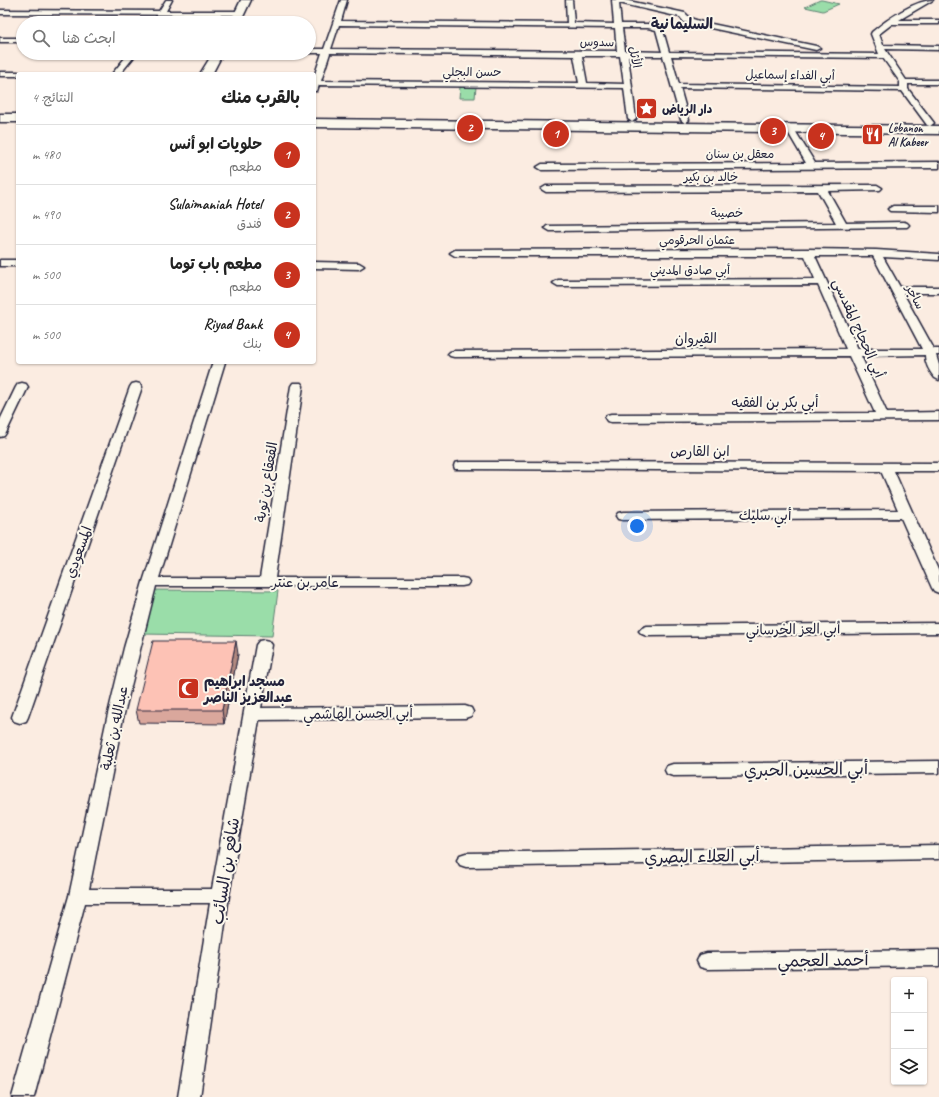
<!DOCTYPE html>
<html lang="ar">
<head>
<meta charset="utf-8">
<style>
	body { margin:0; font-family:Caveat,"Playpen Sans Arabic",sans-serif; background:#f6f6f6; color:#222; direction:rtl }
	.controls { position:absolute; right:12px; bottom:12px; display:grid; overflow:hidden; border-radius:4px; box-shadow:0 1px 3px #0004 }
	.controls button { width:36px; height:36px; display:grid; place-items:center; padding:0; border:0; border-bottom:1px solid #e0e0e0; background:#fff; color:#222; font:20px sans-serif }
	.you { position:absolute; left:637px; top:526px; width:14px; height:14px; margin:-10px; border:3px solid #fff; border-radius:50%; background:#1a73e8; box-shadow:0 0 0 6px #1a73e833 }
	.badge { display:grid; place-items:center; width:26px; height:26px; border-radius:50%; background:#c8321e; color:#fff; font-size:13px; font-weight:700 }
	.pin { position:absolute; translate:-50% -50%; border:2px solid #fff; box-shadow:0 1px 4px #0006 }
	.list { margin:0; padding:0; list-style:none }
	h2 { display:flex; justify-content:space-between; align-items:center; height:52px; margin:0; padding:0 16px; font-size:17px }
	h2 small { font-size:13px; font-weight:400; color:#767676 }
	.list li { display:grid; grid-template-columns:26px 1fr auto; gap:12px; align-items:center; box-sizing:border-box; height:60px; padding:0 16px; border-top:1px solid #e0e0e0 }
	.list b { display:block; font-size:15px; white-space:nowrap }
	.list p { margin:0; font-size:13px; white-space:nowrap; color:#767676 }
	.list em { font-size:13px; font-style:normal; color:#767676 }
	.icon { flex:none; width:22px; height:22px; fill:none; stroke:currentColor; stroke-width:2; stroke-linecap:round; stroke-linejoin:round }
	.map { position:relative; flex:none; width:939px; height:1097px; overflow:hidden; direction:ltr }
	.search { position:absolute; background:#fff; box-shadow:0 1px 3px #0004; left:16px; top:16px; width:300px; height:44px; display:flex; align-items:center; gap:10px; box-sizing:border-box; padding:0 14px; border-radius:22px; color:#767676; font-size:15px }
	.panel { position:absolute; background:#fff; box-shadow:0 1px 3px #0004; left:16px; top:72px; width:300px; height:292px; border-radius:4px; direction:rtl }
	.map>svg:first-child { display:block }
	.green { fill:#9adda9; stroke:#5e8072 }
	.lines { fill:none; stroke-linecap:round; stroke-linejoin:round }
	.street-casing { stroke:#22223b; stroke-width:3 }
	.secondary-casing { stroke:#22223b; stroke-width:3 }
	.street { fill:#fbf7ec; fill-rule:evenodd }
	.secondary { fill:#fbf7ec; fill-rule:evenodd }
	.wall { fill:#daa79c; stroke:#22223b }
	.shaded-wall { fill:#b1887f; stroke:#22223b }
	.building { fill:#fdc2b5; stroke:#22223b }
	.labels { text-anchor:middle; stroke-width:4; stroke-linejoin:round; paint-order:stroke }
	.far-street-label { font-size:12px; fill:#22223b; stroke:#fbf7ec }
	.far-poi-label { font-size:12px; font-weight:bold; fill:#22223b; stroke:#fbf7ec; text-anchor:start }
	.street-label { font-size:14px; fill:#22223b; stroke:#fbf7ec }
	.poi-label { font-size:14px; font-weight:bold; fill:#22223b; stroke:#fbf7ec; text-anchor:start }
	.far-district-label { font-size:15px; font-weight:bold; fill:#22223b; stroke:#fbf7ec }
	.near-street-label { font-size:17px; fill:#22223b; stroke:#fbf7ec }
</style>
</head>
<body>
<div class="map">
<svg width="939" height="1097" viewBox="0 0 939 1097">
	<rect width="100%" height="100%" fill="#fbece1"/>
	<filter id="ink" filterUnits="userSpaceOnUse"><feTurbulence type="fractalNoise" baseFrequency=".025" numOctaves="2"/><feDisplacementMap in="SourceGraphic" scale="8" xChannelSelector="R" yChannelSelector="G"/><feConvolveMatrix kernelMatrix="1 2 1 2 8 2 1 2 1" color-interpolation-filters="sRGB"/></filter>
	<g filter="url(#ink)">
		<path class="green" d="M 820,0 L 822,0 L 839,4 L 823,11 L 805,7 Z
			M 460,87 L 476,87 L 475,98 L 459,98 Z
			M 152,590 L 278,591 L 272,636 L 141,634 Z"/>
		<g class="lines">
			<defs>
				<path id="street" d="M 166,0 L 172,0 L 166,11 L 239,11 L 243,13 L 239,15 L 0,14 L 0,10 L 159,11 Z
					M 341,0 L 347,0 L 341,21 L 567,23 L 566,0 L 572,0 L 574,23 L 614,24 L 612,0 L 624,0 L 685,13 L 690,18 L 702,22 L 816,46 L 820,48 L 816,50 L 701,26 L 684,22 L 680,17 L 619,3 L 621,24 L 648,24 L 662,27 L 669,52 L 879,54 L 871,34 L 872,32 C 886,20 915,0 933,0 L 899,20 L 939,20 L 939,24 L 892,24 L 879,34 L 883,45 L 939,46 L 939,50 L 885,49 L 906,80 L 939,80 L 939,84 L 908,84 L 908,89 L 934,123 L 930,126 L 927,125 L 902,91 L 680,88 L 689,120 L 685,123 L 681,120 L 663,56 L 628,56 L 636,119 L 632,122 L 628,119 L 624,88 L 319,85 L 317,91 L 314,91 L 314,77 L 322,53 L 308,53 L 309,49 L 324,49 ZM 339,25 L 615,28 L 617,51 L 331,49 ZM 622,28 L 648,28 L 656,30 L 662,52 L 625,51 ZM 330,53 L 574,56 L 579,83 L 321,81 ZM 582,56 L 620,56 L 624,84 L 587,83 ZM 671,56 L 883,58 L 900,82 L 900,87 L 679,84 Z
					M 0,38 L 23,38 L 23,42 L 0,42 Z
					M 129,53 L 137,53 L 120,74 L 112,74 Z
					M 0,72 L 18,72 L 22,74 L 18,74 L 18,76 L 0,76 Z
					M 790,126 L 794,129 L 815,163 L 939,162 L 939,168 L 542,170 L 537,167 L 542,164 L 806,163 L 786,129 Z
					M 877,185 L 882,188 L 880,190 L 828,191 L 846,223 L 904,222 L 907,223 L 909,225 L 907,227 L 550,231 L 545,228 L 547,226 L 836,223 L 818,191 L 546,192 L 541,189 L 546,186 Z
					M 893,206 L 939,206 L 939,212 L 890,211 L 888,209 Z
					M 808,249 L 876,250 L 939,254 L 939,260 L 883,257 L 900,287 L 939,287 L 939,293 L 903,293 L 934,349 L 939,349 L 939,355 L 936,355 L 939,365 L 939,380 L 935,378 C 930,372 925,364 925,355 L 861,356 L 887,413 L 939,412 L 939,420 L 611,422 L 607,421 L 605,418 L 607,415 L 611,414 L 875,413 L 849,356 L 454,357 L 450,356 L 448,354 L 450,352 L 454,351 L 846,349 L 818,285 L 558,286 L 553,283 L 558,280 L 815,279 L 805,256 L 455,256 L 450,253 L 455,250 ZM 815,256 L 873,256 L 922,349 L 858,349 Z
					M 0,260 L 18,260 L 18,266 L 0,266 Z
					M 314,262 L 359,263 L 364,266 L 359,269 L 314,268 Z
					M 213,362 L 225,362 L 159,578 L 260,578 L 291,386 L 293,383 L 301,383 L 303,386 L 275,578 L 462,578 L 467,579 L 469,582 L 467,585 L 462,586 L 156,586 L 123,718 L 89,889 L 212,889 L 256,645 L 259,641 L 264,640 L 269,641 L 272,645 L 261,708 L 465,706 L 471,708 L 473,712 L 471,716 L 465,718 L 259,720 L 229,896 L 200,1097 L 178,1097 L 210,903 L 85,903 L 34,1097 L 12,1097 L 69,896 L 107,718 L 124,648 L 143,582 Z
					M 22,383 L 26,384 L 28,387 L 6,433 L 4,436 L 0,437 L 0,420 L 16,387 L 18,384 Z
					M 136,383 L 140,384 L 142,387 L 28,717 L 26,721 L 20,723 L 14,721 L 12,717 L 130,387 L 132,384 Z
					M 460,462 L 939,463 L 939,471 L 894,471 L 939,572 L 939,593 L 934,591 L 932,588 L 901,518 L 623,520 L 618,519 L 616,516 L 618,513 L 623,512 L 898,510 L 881,471 L 455,469 L 454,466 L 455,463 Z
					M 939,623 L 939,633 L 647,636 L 642,634 L 639,631 L 642,628 L 647,626 Z
					M 939,761 L 939,773 L 673,776 L 667,774 L 665,770 L 667,766 L 673,764 Z
					M 939,845 L 939,859 L 466,867 L 460,865 L 457,860 L 460,855 L 466,853 Z
					M 939,950 L 939,966 L 707,969 L 700,967 L 697,961 L 700,955 L 707,953 Z"/>
				<path id="secondary" d="M 241,0 L 251,0 L 240,23 L 230,23 Z
					M 213,53 L 223,53 L 212,74 L 200,74 Z
					M 0,114 L 18,114 L 18,122 L 0,122 Z
					M 314,119 L 939,126 L 939,134 L 314,127 Z"/>
			</defs>
			<use href="#street" class="street-casing"/>
			<use href="#secondary" class="secondary-casing"/>
			<use href="#street" class="street"/>
			<use href="#secondary" class="secondary"/>
		</g>
		<path class="wall" d="M 238,654 L 224,724 L 139,723 L 136,710 Z"/>
		<path class="shaded-wall" d="M 236,641 L 238,654 L 224,724 L 222,710 Z"/>
		<path class="building" d="M 153,641 L 236,641 L 222,710 L 136,710 Z"/>
	</g>
	<defs>
		<symbol id="sight-square" viewBox="-11 -11 22 22"><rect x="-9" y="-9" width="18" height="18" rx="4" fill="#c8321e" stroke="#fbf7ec"/><path d="M0-6L1.8-2.2L6-1.7L2.9 1.2L3.7 5.4L0 3.3L-3.7 5.4L-2.9 1.2L-6-1.7L-1.8-2.2Z" fill="#fff"/></symbol>
		<symbol id="restaurant-square" viewBox="-11 -11 22 22"><rect x="-9" y="-9" width="18" height="18" rx="4" fill="#c8321e" stroke="#fbf7ec"/><path d="M-5-6h1v4h1v-4h1v4h1v-4h1v5L-1.5 .5V6h-2V.5L-5-1ZM5-6V6H3V1.5H1.5Q1.5-4 5-6Z" fill="#fff"/></symbol>
		<symbol id="mosque-square" viewBox="-11 -11 22 22"><rect x="-9" y="-9" width="18" height="18" rx="4" fill="#c8321e" stroke="#fbf7ec"/><path d="M3.5-4.9A6 6 0 1 0 3.5 4.9A5 5 0 1 1 3.5-4.9Z" fill="#fff"/></symbol>
	</defs>
	<g fill-rule="evenodd">
		<use href="#sight-square" x="634" y="96" width="25" height="25"/>
		<use href="#restaurant-square" x="860" y="122" width="25" height="25"/>
		<use href="#mosque-square" x="176" y="676" width="25" height="25"/>
	</g>
	<g class="labels">
		<g class="far-street-label">
			<text transform="translate(597 42) rotate(1)" y="4">سدوس</text>
			<text transform="translate(635 57) rotate(78)" y="4">الأثل</text>
			<text x="472" y="76">حسن البجلي</text>
			<text transform="translate(790 75) rotate(1)" y="4">أبي الفداء إسماعيل</text>
			<text x="740" y="158">معقل بن سنان</text>
			<text x="711" y="181">خالد بن بكير</text>
			<text x="727" y="217">خصيبة</text>
			<text x="697" y="244">عثمان الحرقومي</text>
			<text x="690" y="274">أبي صادق المديني</text>
			<text transform="translate(915 297) rotate(62)" y="4">ساجر</text>
		</g>
		<g class="far-poi-label">
			<text x="662" y="113">دار الرياض</text>
			<text x="888" y="132">Lebanon<tspan x="888" dy="14">Al Kabeer</tspan></text>
		</g>
		<g class="street-label">
			<text transform="translate(859 328) rotate(66)" y="5">أبي الحجاج المقدسي</text>
			<text x="696" y="343">القيروان</text>
			<text x="775" y="407">أبي بكر بن الفقيه</text>
			<text x="700" y="456">ابن القارص</text>
			<text transform="translate(266 482) rotate(-81)" y="5">القعقاع بن توبة</text>
			<text x="765" y="520">أبي سليك</text>
			<text transform="translate(78 552) rotate(-70)" y="5">المسعودي</text>
			<text x="306" y="587">عامر بن عنتر</text>
			<text transform="translate(793 629) rotate(-1)" y="5">أبي العز الخرساني</text>
			<text transform="translate(358 713) rotate(-1)" y="5">أبي الحسن الهاشمي</text>
			<text transform="translate(114 728) rotate(-78)" y="5">عبدالله بن ثعلبة</text>
		</g>
		<g class="poi-label">
			<text x="204" y="686">مسجد ابراهيم<tspan x="204" dy="16">عبدالعزيز الناصر</tspan></text>
		</g>
		<g class="far-district-label">
			<text x="682" y="29">السليمانية</text>
		</g>
		<g class="near-street-label">
			<text transform="translate(806 769) rotate(-1)" y="6">أبي الحسين الحبري</text>
			<text transform="translate(702 856) rotate(-1)" y="6">أبي العلاء البصري</text>
			<text transform="translate(225 871) rotate(-81)" y="6">شافع بن السائب</text>
			<text transform="translate(823 960) rotate(-1)" y="6">أحمد العجمي</text>
		</g>
	</g>
</svg>
<div class="controls">
<button>+</button>
<button>−</button>
<button><svg class="icon" aria-label="layers" viewBox="0 0 24 24"><path d="M12 4l9 5-9 5-9-5zM3 14l9 5 9-5"/></svg></button>
</div>
<div class="you"></div>
<div class="pin badge" style="left:556px;top:134px">1</div>
<div class="pin badge" style="left:470px;top:128px">2</div>
<div class="pin badge" style="left:773px;top:131px">3</div>
<div class="pin badge" style="left:821px;top:136px">4</div>
<div class="search"><svg class="icon" aria-label="search" viewBox="0 0 24 24"><circle cx="10" cy="10" r="6"/><path d="M15 15l6 6"/></svg>ابحث هنا</div>
<section class="panel">
<h2>بالقرب منك<small>النتائج: 4</small></h2>
<ul class="list">
<li><span class="badge">1</span><div><b>حلويات ابو أنس</b><p>مطعم</p></div><em>480 m</em></li>
<li><span class="badge">2</span><div><b>Sulaimaniah Hotel</b><p>فندق</p></div><em>490 m</em></li>
<li><span class="badge">3</span><div><b>مطعم باب توما</b><p>مطعم</p></div><em>500 m</em></li>
<li><span class="badge">4</span><div><b>Riyad Bank</b><p>بنك</p></div><em>500 m</em></li>
</ul>
</section>
</div>
</body>
</html>
